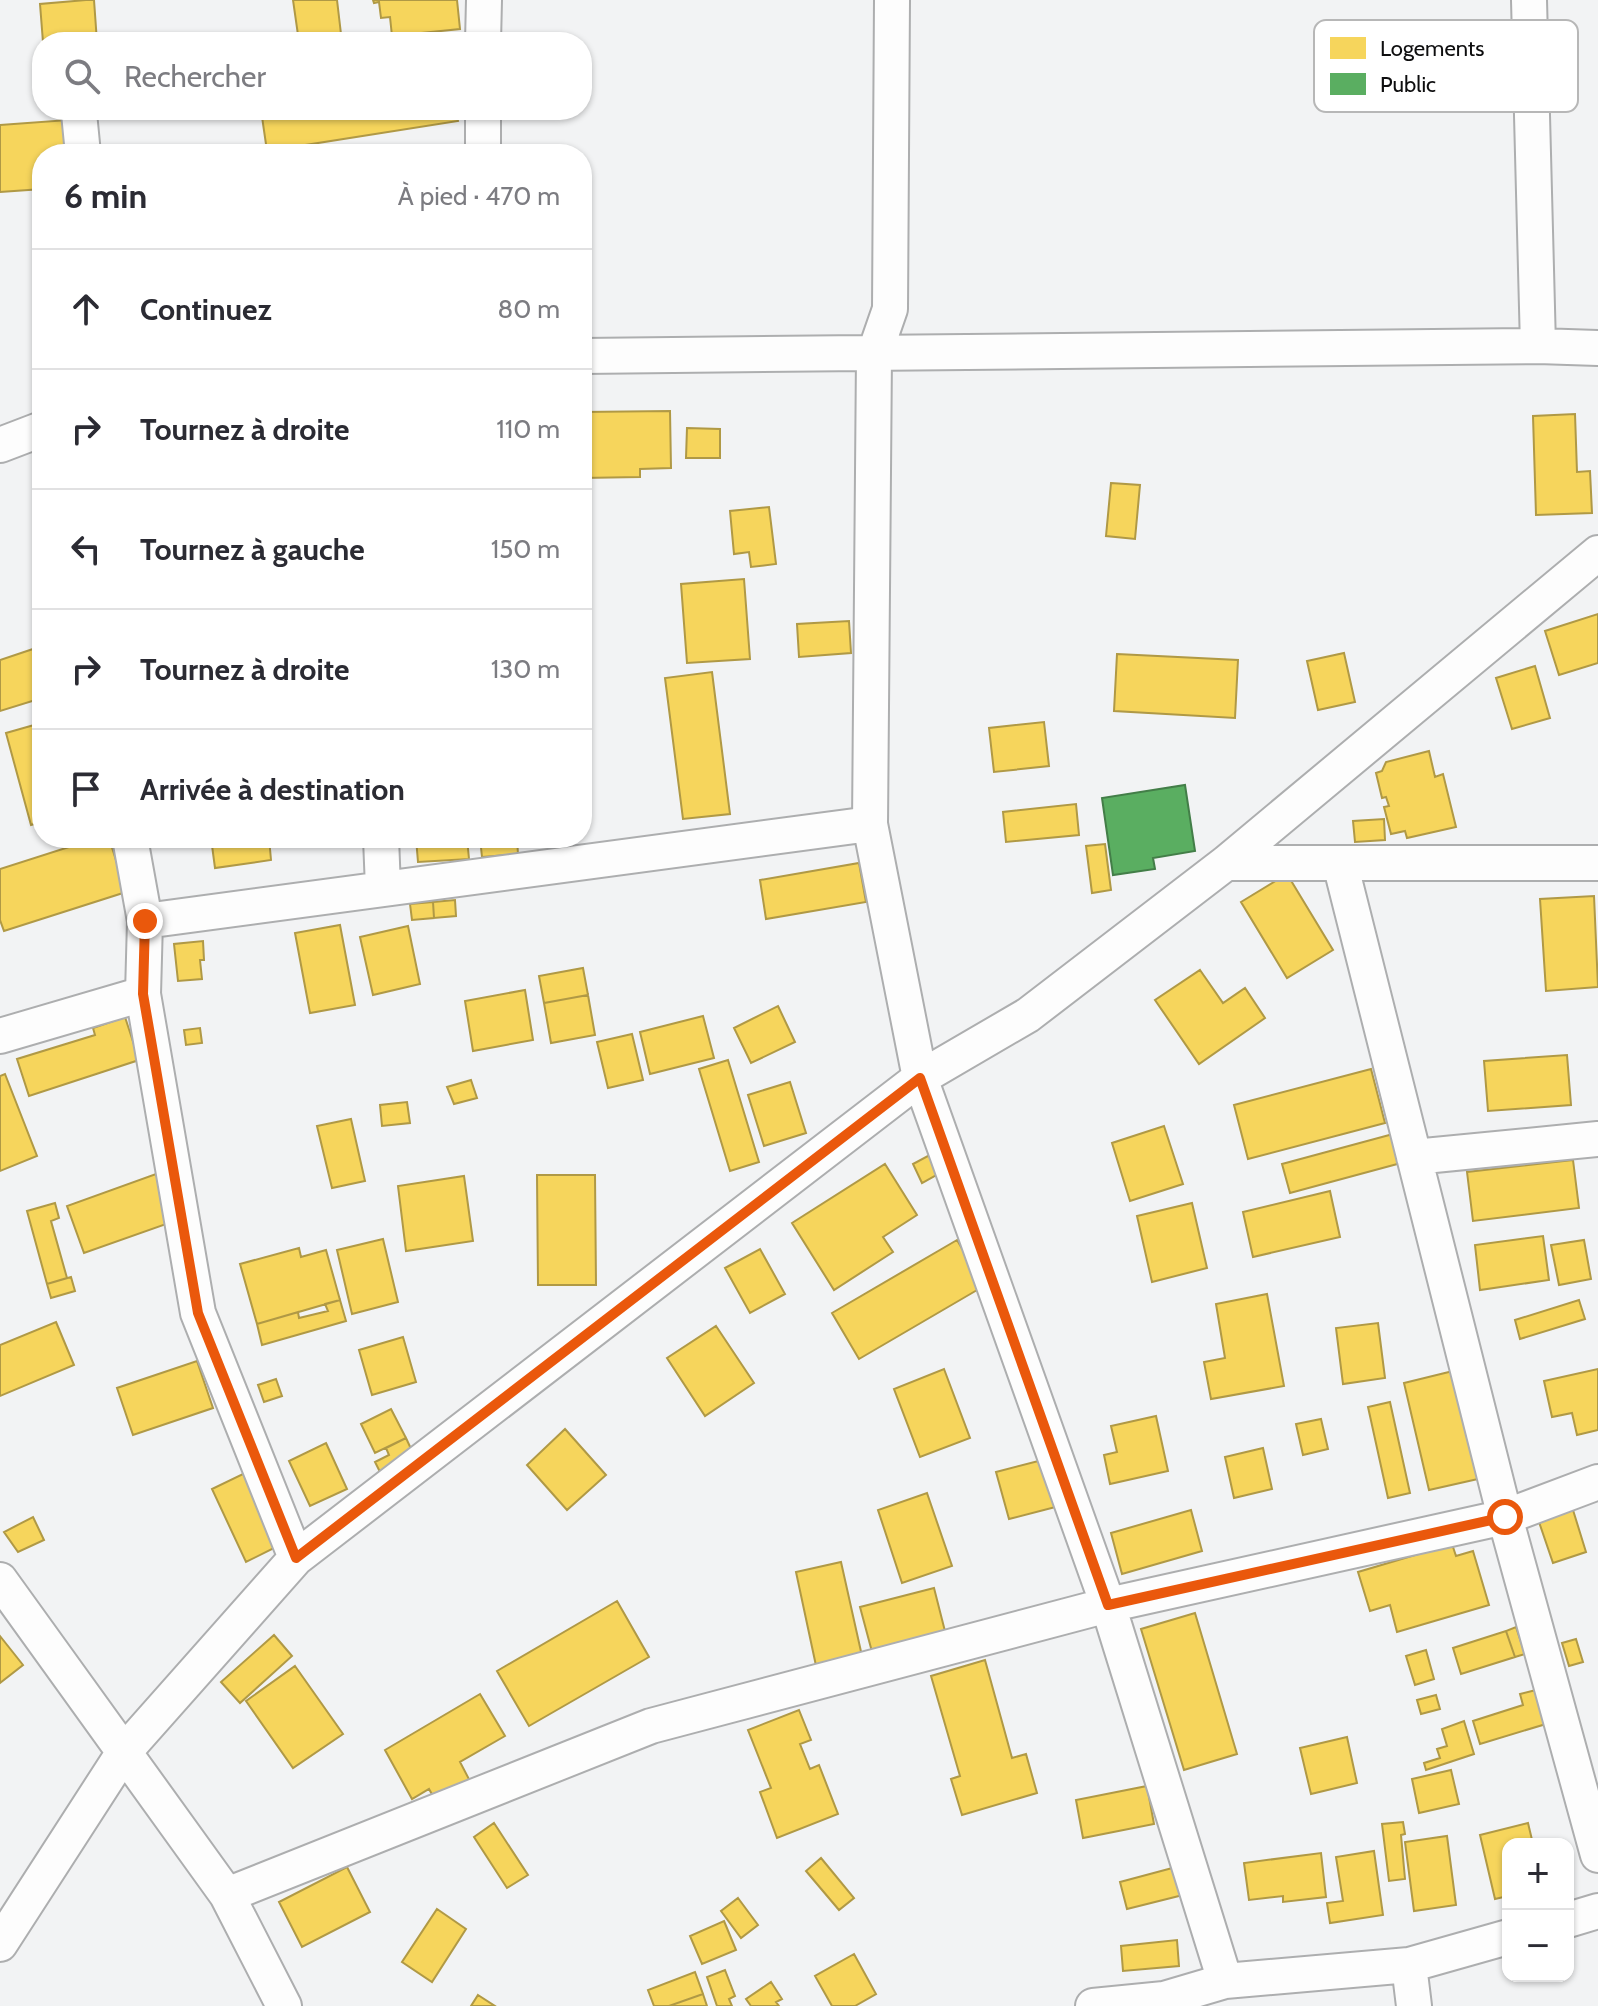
<!DOCTYPE html>
<html lang="fr">
<head>
<meta charset="utf-8">
<style>
	body { margin:0; font-family:Cabin,sans-serif; background:#f2f2f3; color:#2b2b33 }
	.controls { position:absolute; right:24px; bottom:24px; display:grid; overflow:hidden; border-radius:16px; box-shadow:0 2px 6px #0004 }
	.controls button { width:72px; height:72px; display:grid; place-items:center; padding:0; border:0; border-bottom:2px solid #e1e1e2; background:#fff; color:#2b2b33; font:40px sans-serif }
	.stop { position:absolute; width:24px; height:24px; margin:-18px; border:6px solid #ea580c; border-radius:50%; background:#fff }
	.stop.end { background:#ea580c; border-color:#fff; box-shadow:0 2px 8px #0008 }
	.list { margin:0; padding:0; list-style:none }
	h2 { display:flex; justify-content:space-between; align-items:center; height:104px; margin:0; padding:0 32px; font-size:34px }
	h2 small { font-size:26px; font-weight:400; color:#7c7c81 }
	.list li { display:grid; grid-template-columns:52px 1fr auto; gap:24px; align-items:center; box-sizing:border-box; height:120px; padding:0 32px; border-top:2px solid #e1e1e2 }
	.list b { display:block; font-size:30px; white-space:nowrap }
	.list em { font-size:26px; font-style:normal; color:#7c7c81 }
	.icon { flex:none; width:44px; height:44px; fill:none; stroke:currentColor; stroke-width:2; stroke-linecap:round; stroke-linejoin:round }
	.map { position:relative; flex:none; width:1598px; height:2006px; overflow:hidden }
	.search { position:absolute; background:#fff; box-shadow:0 2px 6px #0004; left:32px; top:32px; width:560px; height:88px; display:flex; align-items:center; gap:20px; box-sizing:border-box; padding:0 28px; border-radius:32px; color:#7c7c81; font-size:30px }
	.panel { position:absolute; background:#fff; box-shadow:0 2px 6px #0004; left:32px; top:144px; width:560px; height:704px; border-radius:32px }
	.map>svg:first-child { display:block }
	.homes { fill:#f6d55c; stroke:#b09945; stroke-width:2 }
	.public { fill:#5aae61; stroke:#437e48; stroke-width:2 }
	.lines { fill:none; stroke-linecap:round; stroke-linejoin:round }
	.minor-casing { stroke:#adaeaf; stroke-width:38 }
	.minor { stroke:#fdfdfd; stroke-width:34 }
	.route { stroke:#ea580c; stroke-width:10 }
	.key { fill:#fff; stroke:#b7b7b7; stroke-width:2 }
	.key-label { font-size:22px; fill:#0e0e0f }
</style>
</head>
<body>
<div class="map">
<svg width="1598" height="2006" viewBox="0 0 1598 2006">
	<rect width="100%" height="100%" fill="#f2f3f4"/>
	<path class="homes" d="M 86,0 L 94,0 L 97,42 L 43,42 L 40,4 Z
		M 293,0 L 337,0 L 341,34 L 351,33 L 352,42 L 299,42 Z
		M 373,0 L 457,0 L 460,29 L 392,36 L 390,17 L 381,18 L 379,2 L 374,3 Z
		M 261,110 L 456,110 L 458,121 L 267,151 Z
		M 68,120 L 70,154 L 42,154 L 42,189 L 0,192 L 0,125 Z
		M 670,411 L 671,468 L 640,469 L 640,477 L 582,478 L 582,412 Z
		M 1575,414 L 1577,472 L 1590,471 L 1592,513 L 1536,515 L 1533,416 Z
		M 687,428 L 720,429 L 720,458 L 686,458 Z
		M 1111,483 L 1140,485 L 1135,539 L 1106,536 Z
		M 769,507 L 776,564 L 751,567 L 749,552 L 734,554 L 730,511 Z
		M 744,579 L 750,659 L 687,663 L 681,584 Z
		M 1598,614 L 1598,663 L 1559,675 L 1545,631 Z
		M 849,621 L 851,653 L 799,657 L 797,624 Z
		M 42,646 L 42,698 L 0,711 L 0,660 Z
		M 1344,653 L 1355,702 L 1318,710 L 1307,661 Z
		M 1117,654 L 1238,660 L 1235,718 L 1114,711 Z
		M 1535,666 L 1550,718 L 1512,729 L 1496,678 Z
		M 712,672 L 730,814 L 683,819 L 665,678 Z
		M 1044,722 L 1049,766 L 994,772 L 989,728 Z
		M 34,725 L 42,756 L 42,822 L 31,825 L 6,733 Z
		M 1429,751 L 1435,777 L 1443,774 L 1456,827 L 1407,838 L 1405,831 L 1391,834 L 1384,807 L 1389,806 L 1386,797 L 1382,798 L 1376,773 L 1382,771 L 1386,762 Z
		M 1076,804 L 1079,835 L 1006,842 L 1003,812 Z
		M 1384,819 L 1385,840 L 1355,842 L 1353,821 Z
		M 97,838 L 109,838 L 126,892 L 4,931 L 0,920 L 0,869 Z
		M 211,838 L 269,838 L 271,860 L 215,868 Z
		M 416,838 L 467,838 L 469,859 L 418,862 Z
		M 480,838 L 517,838 L 518,854 L 482,857 Z
		M 1105,844 L 1111,890 L 1092,893 L 1086,846 Z
		M 859,863 L 866,902 L 766,919 L 760,880 Z
		M 1287,874 L 1333,950 L 1287,978 L 1241,902 Z
		M 1594,896 L 1598,987 L 1546,991 L 1540,899 Z
		M 455,900 L 456,916 L 434,918 L 433,902 Z
		M 433,902 L 434,918 L 412,920 L 410,904 Z
		M 340,925 L 355,1005 L 310,1013 L 295,933 Z
		M 408,926 L 420,984 L 373,995 L 360,937 Z
		M 203,941 L 204,960 L 200,960 L 202,979 L 178,981 L 174,944 Z
		M 583,968 L 588,995 L 544,1003 L 539,976 Z
		M 1200,970 L 1223,1003 L 1245,988 L 1265,1018 L 1199,1064 L 1155,1000 Z
		M 525,990 L 533,1040 L 473,1051 L 465,1001 Z
		M 588,995 L 595,1035 L 551,1043 L 544,1003 Z
		M 778,1006 L 795,1042 L 751,1063 L 734,1028 Z
		M 703,1016 L 714,1058 L 650,1074 L 640,1032 Z
		M 125,1017 L 139,1060 L 29,1096 L 17,1059 L 95,1035 L 93,1028 Z
		M 200,1028 L 202,1043 L 186,1045 L 184,1030 Z
		M 632,1034 L 643,1080 L 608,1088 L 597,1042 Z
		M 1567,1055 L 1571,1105 L 1488,1111 L 1484,1061 Z
		M 728,1060 L 759,1162 L 730,1171 L 699,1069 Z
		M 1371,1069 L 1385,1123 L 1248,1159 L 1234,1105 Z
		M 5,1074 L 37,1156 L 0,1171 L 0,1076 Z
		M 471,1080 L 477,1098 L 454,1104 L 447,1087 Z
		M 790,1082 L 806,1133 L 764,1146 L 748,1095 Z
		M 407,1102 L 410,1123 L 382,1126 L 380,1105 Z
		M 351,1119 L 365,1181 L 332,1188 L 317,1126 Z
		M 1164,1126 L 1183,1184 L 1130,1201 L 1112,1143 Z
		M 1393,1134 L 1401,1163 L 1290,1193 L 1282,1164 Z
		M 937,1151 L 947,1169 L 922,1183 L 913,1164 Z
		M 1573,1160 L 1579,1208 L 1473,1221 L 1467,1172 Z
		M 885,1164 L 917,1215 L 883,1237 L 893,1252 L 834,1290 L 792,1223 Z
		M 156,1174 L 172,1222 L 84,1253 L 67,1206 Z
		M 537,1175 L 595,1175 L 596,1285 L 538,1285 Z
		M 464,1176 L 473,1241 L 406,1251 L 398,1186 Z
		M 1330,1191 L 1340,1237 L 1253,1257 L 1243,1212 Z
		M 55,1203 L 59,1218 L 51,1221 L 67,1278 L 47,1284 L 27,1211 Z
		M 1192,1203 L 1207,1268 L 1152,1282 L 1137,1216 Z
		M 1543,1236 L 1549,1280 L 1480,1290 L 1475,1245 Z
		M 383,1239 L 398,1302 L 352,1314 L 337,1250 Z
		M 957,1240 L 984,1286 L 859,1359 L 832,1313 Z
		M 1584,1240 L 1591,1279 L 1559,1285 L 1551,1245 Z
		M 299,1248 L 301,1257 L 326,1250 L 340,1300 L 257,1324 L 240,1264 Z
		M 760,1249 L 785,1294 L 750,1313 L 725,1268 Z
		M 71,1277 L 75,1291 L 51,1298 L 47,1284 Z
		M 1267,1294 L 1284,1386 L 1211,1399 L 1204,1362 L 1225,1358 L 1216,1304 Z
		M 340,1300 L 346,1321 L 262,1345 L 257,1324 L 298,1312 L 299,1318 L 328,1311 L 325,1304 Z
		M 1579,1300 L 1585,1319 L 1520,1339 L 1515,1320 Z
		M 56,1322 L 74,1365 L 0,1396 L 0,1345 Z
		M 1378,1323 L 1385,1378 L 1343,1384 L 1336,1328 Z
		M 716,1326 L 754,1383 L 705,1416 L 667,1358 Z
		M 403,1337 L 416,1382 L 372,1395 L 359,1350 Z
		M 197,1361 L 213,1408 L 133,1435 L 117,1388 Z
		M 944,1369 L 970,1438 L 920,1457 L 894,1389 Z
		M 1598,1369 L 1598,1430 L 1577,1435 L 1572,1413 L 1552,1417 L 1544,1381 Z
		M 1453,1371 L 1478,1479 L 1429,1490 L 1404,1383 Z
		M 276,1379 L 282,1396 L 264,1402 L 258,1385 Z
		M 1390,1402 L 1410,1493 L 1388,1498 L 1368,1407 Z
		M 391,1409 L 406,1438 L 375,1453 L 361,1424 Z
		M 1156,1416 L 1168,1471 L 1110,1484 L 1104,1455 L 1117,1452 L 1111,1426 Z
		M 1321,1419 L 1328,1449 L 1303,1455 L 1296,1424 Z
		M 565,1429 L 606,1475 L 567,1510 L 527,1465 Z
		M 406,1438 L 412,1451 L 381,1474 L 375,1462 L 389,1455 L 386,1448 Z
		M 326,1443 L 347,1489 L 310,1506 L 289,1461 Z
		M 1263,1448 L 1272,1489 L 1234,1498 L 1225,1457 Z
		M 1054,1457 L 1067,1504 L 1009,1519 L 996,1472 Z
		M 247,1472 L 282,1544 L 246,1562 L 212,1489 Z
		M 927,1493 L 952,1566 L 902,1583 L 878,1510 Z
		M 1191,1510 L 1202,1551 L 1122,1574 L 1111,1533 Z
		M 1573,1510 L 1586,1552 L 1553,1563 L 1539,1522 Z
		M 33,1517 L 44,1540 L 18,1552 L 4,1532 Z
		M 1452,1544 L 1456,1556 L 1473,1551 L 1489,1605 L 1397,1632 L 1390,1605 L 1370,1611 L 1358,1572 Z
		M 841,1562 L 864,1665 L 818,1675 L 796,1572 Z
		M 934,1588 L 948,1643 L 875,1663 L 860,1607 Z
		M 617,1601 L 649,1657 L 529,1726 L 497,1671 Z
		M 1195,1613 L 1237,1754 L 1184,1770 L 1141,1629 Z
		M 1516,1627 L 1525,1654 L 1515,1657 L 1506,1631 Z
		M 1506,1631 L 1515,1657 L 1461,1674 L 1453,1648 Z
		M 274,1635 L 292,1656 L 240,1703 L 221,1682 Z
		M 0,1636 L 23,1665 L 0,1683 Z
		M 1576,1639 L 1583,1662 L 1569,1666 L 1562,1643 Z
		M 1426,1650 L 1434,1679 L 1415,1685 L 1406,1656 Z
		M 985,1660 L 1012,1758 L 1026,1754 L 1037,1793 L 962,1815 L 951,1779 L 960,1776 L 931,1676 Z
		M 295,1666 L 343,1734 L 293,1768 L 246,1701 Z
		M 1536,1690 L 1546,1724 L 1480,1744 L 1473,1721 L 1523,1705 L 1520,1694 Z
		M 480,1694 L 505,1736 L 460,1762 L 472,1785 L 438,1805 L 429,1789 L 412,1799 L 385,1750 Z
		M 1436,1695 L 1440,1709 L 1421,1714 L 1417,1700 Z
		M 799,1710 L 811,1740 L 800,1744 L 810,1769 L 819,1765 L 838,1814 L 777,1838 L 760,1792 L 771,1788 L 748,1730 Z
		M 1464,1721 L 1474,1754 L 1426,1770 L 1424,1763 L 1440,1758 L 1437,1749 L 1447,1746 L 1442,1729 Z
		M 1347,1737 L 1357,1783 L 1311,1794 L 1300,1748 Z
		M 1451,1770 L 1459,1804 L 1419,1813 L 1412,1779 Z
		M 1147,1786 L 1154,1824 L 1083,1838 L 1076,1800 Z
		M 1403,1822 L 1405,1834 L 1401,1835 L 1405,1879 L 1389,1881 L 1382,1824 Z
		M 494,1823 L 528,1875 L 507,1888 L 474,1837 Z
		M 1528,1823 L 1533,1844 L 1508,1844 L 1508,1896 L 1495,1899 L 1480,1835 Z
		M 1447,1836 L 1456,1905 L 1414,1911 L 1405,1842 Z
		M 1374,1851 L 1383,1915 L 1330,1923 L 1327,1903 L 1343,1901 L 1336,1857 Z
		M 1321,1853 L 1326,1897 L 1283,1902 L 1283,1896 L 1249,1900 L 1244,1863 Z
		M 821,1858 L 854,1898 L 839,1910 L 806,1871 Z
		M 347,1867 L 370,1912 L 302,1947 L 279,1902 Z
		M 1176,1867 L 1183,1895 L 1127,1909 L 1120,1882 Z
		M 738,1898 L 758,1925 L 741,1938 L 721,1911 Z
		M 437,1909 L 466,1929 L 432,1982 L 402,1962 Z
		M 724,1921 L 736,1950 L 702,1964 L 690,1936 Z
		M 1177,1940 L 1179,1966 L 1123,1971 L 1121,1946 Z
		M 854,1954 L 876,1994 L 855,2006 L 832,2006 L 815,1976 Z
		M 725,1970 L 735,1996 L 729,1999 L 732,2006 L 717,2006 L 707,1977 Z
		M 695,1972 L 703,1994 L 669,2006 L 654,2006 L 648,1990 Z
		M 771,1982 L 782,1999 L 776,2002 L 779,2006 L 751,2006 L 746,1999 Z
		M 703,1994 L 707,2006 L 669,2006 Z
		M 478,1995 L 495,2006 L 471,2006 Z"/>
	<path class="public" d="M 1185,785 L 1195,851 L 1153,858 L 1155,869 L 1113,875 L 1102,798 Z"/>
	<g class="lines">
		<defs>
			<path id="minor" d="M 892,0 L 890,309 L 874,355 L 870,824 L 920,1078 L 1108,1605 L 1225,1981
				M 1529,0 L 1538,346
				M 483,42 L 484,0
				M 79,113 L 83,154
				M 483,154 L 483,110
				M 582,356 L 1538,346 L 1598,348
				M 0,445 L 42,429
				M 130,838 L 145,921 L 143,994 L 198,1313 L 296,1558
				M 381,838 L 383,888
				M 1226,863 L 1598,863
				M 1340,863 L 1505,1517 L 1598,1855
				M 145,921 L 870,824
				M 0,1036 L 143,994
				M 1414,1157 L 1598,1139
				M 0,1580 L 227,1895 L 284,2006
				M 227,1895 L 651,1726 L 1108,1605 L 1505,1517 L 1598,1482
				M 1568,1920 L 1598,1911
				M 0,1944 L 124,1752 L 296,1558 L 920,1078 L 1028,1015 L 1226,863 L 1598,553
				M 1409,1965 L 1414,2006
				M 1093,2006 L 1164,1999 L 1225,1981 L 1409,1965 L 1508,1937"/>
		</defs>
		<use href="#minor" class="minor-casing"/>
		<use href="#minor" class="minor"/>
	</g>
	<g class="lines">
		<path class="route" d="M 145,921 L 143,994 L 198,1313 L 296,1558 L 920,1078 L 1108,1605 L 1505,1517"/>
	</g>
	<rect x="1314" y="20" width="264" height="92" rx="12" class="key"/>
	<rect x="1330" y="37" width="36" height="22" fill="#f6d55c"/>
	<rect x="1330" y="73" width="36" height="22" fill="#5aae61"/>
	<g class="key-label">
		<text x="1380" y="56">Logements</text>
		<text x="1380" y="92">Public</text>
	</g>
</svg>
<div class="controls">
<button>+</button>
<button>−</button>
</div>
<div class="stop" style="left:1505px;top:1517px"></div>
<div class="stop end" style="left:145px;top:921px"></div>
<div class="search"><svg class="icon" aria-label="search" viewBox="0 0 24 24"><circle cx="10" cy="10" r="6"/><path d="M15 15l6 6"/></svg>Rechercher</div>
<section class="panel">
<h2>6 min<small>À pied · 470 m</small></h2>
<ul class="list">
<li><svg class="icon" aria-label="ahead" viewBox="0 0 24 24"><path d="M12 20V5M6 11l6-6 6 6"/></svg><div><b>Continuez</b></div><em>80 m</em></li>
<li><svg class="icon" aria-label="right" viewBox="0 0 24 24"><path d="M7 20v-9h11M14 6l5 5-5 5"/></svg><div><b>Tournez à droite</b></div><em>110 m</em></li>
<li><svg class="icon" aria-label="left" viewBox="0 0 24 24"><path d="M17 20v-9H6M10 6l-5 5 5 5"/></svg><div><b>Tournez à gauche</b></div><em>150 m</em></li>
<li><svg class="icon" aria-label="right" viewBox="0 0 24 24"><path d="M7 20v-9h11M14 6l5 5-5 5"/></svg><div><b>Tournez à droite</b></div><em>130 m</em></li>
<li><svg class="icon" aria-label="arrive" viewBox="0 0 24 24"><path d="M6 21V4h12l-3 4 3 4H6"/></svg><div><b>Arrivée à destination</b></div></li>
</ul>
</section>
</div>
</body>
</html>
